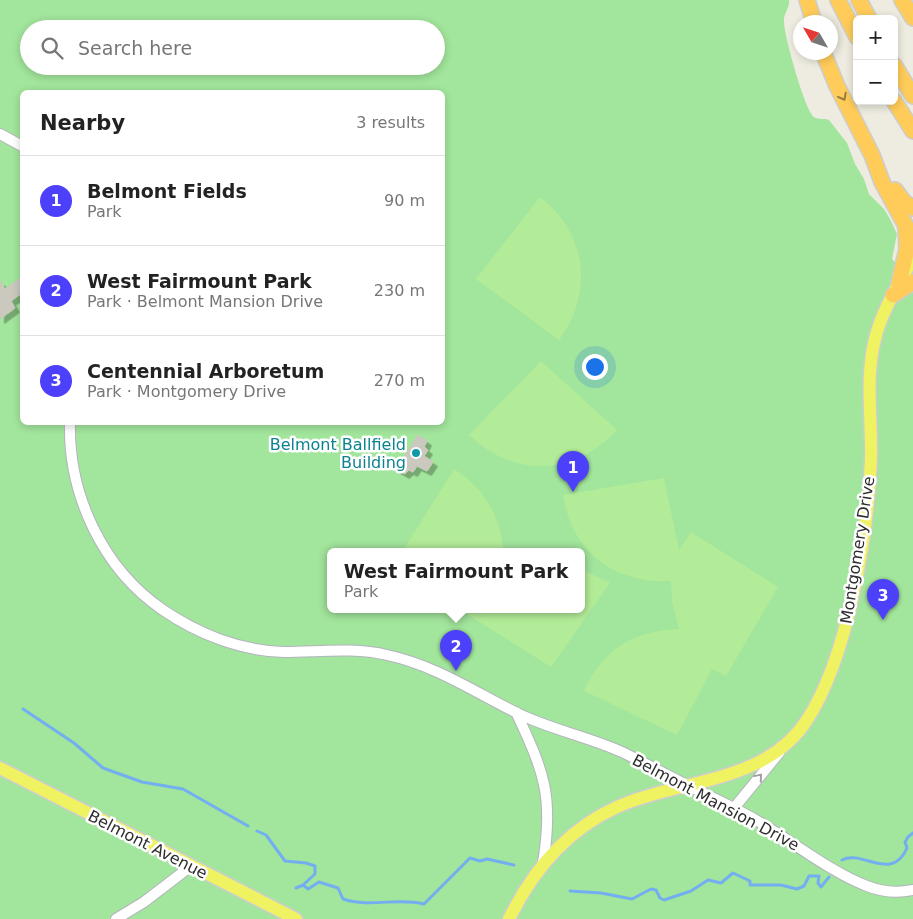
<!DOCTYPE html>
<html lang="en">
<head>
<meta charset="utf-8">
<style>
	body { margin:0; font-family:"DejaVu Sans",sans-serif; background:#f6f6f6; color:#222 }
	.controls { position:absolute; right:15px; top:15px; display:grid; overflow:hidden; border-radius:8px; box-shadow:0 2px 8px #0003 }
	.controls button { width:45px; height:45px; display:grid; place-items:center; padding:0; border:0; border-bottom:1px solid #e0e0e0; background:#fff; color:#222; font:25px sans-serif }
	.compass { position:absolute; left:793px; top:15px; width:45px; height:45px; border-radius:50%; background:#fff; box-shadow:0 2px 8px #0003; rotate:309deg }
	.you { position:absolute; left:594px; top:366px; width:18px; height:18px; margin:-12px; border:4px solid #fff; border-radius:50%; background:#1a73e8; box-shadow:0 0 0 8px #1a73e833 }
	.badge { display:grid; place-items:center; width:32px; height:32px; border-radius:50%; background:#4d40fb; color:#fff; font-size:16px; font-weight:700 }
	.pin { position:absolute; translate:-50% -41px; filter:drop-shadow(0 1px 2px #0008) }
	.pin::after { content:''; position:absolute; top:26px; width:18px; height:15px; background:inherit; clip-path:polygon(0 0,100% 0,50% 100%) }
	.popup { position:absolute; left:327px; top:548px; width:258px; height:65px; box-sizing:border-box; display:grid; place-content:center; border-radius:8px; background:#fff; filter:drop-shadow(0 1px 4px #0005); font-size:16px; white-space:nowrap; color:#767676 }
	.popup b { font-size:19px; color:#222 }
	.popup::after { content:''; position:absolute; left:50%; top:100%; margin-left:-10px; border:10px solid transparent; border-top-color:#fff }
	.list { margin:0; padding:0; list-style:none }
	h2 { display:flex; justify-content:space-between; align-items:center; height:65px; margin:0; padding:0 20px; font-size:21px }
	h2 small { font-size:16px; font-weight:400; color:#767676 }
	.list li { display:grid; grid-template-columns:32px 1fr auto; gap:15px; align-items:center; box-sizing:border-box; height:90px; padding:0 20px; border-top:1px solid #e0e0e0 }
	.list b { display:block; font-size:19px; white-space:nowrap }
	.list p { margin:0; font-size:16px; white-space:nowrap; color:#767676 }
	.list em { font-size:16px; font-style:normal; color:#767676 }
	.icon { flex:none; width:28px; height:28px; fill:none; stroke:currentColor; stroke-width:2; stroke-linecap:round; stroke-linejoin:round }
	.map { position:relative; flex:none; width:913px; height:919px; overflow:hidden }
	.search { position:absolute; background:#fff; box-shadow:0 2px 8px #0003; left:20px; top:20px; width:425px; height:55px; display:flex; align-items:center; gap:12px; box-sizing:border-box; padding:0 18px; border-radius:28px; color:#767676; font-size:19px }
	.panel { position:absolute; background:#fff; box-shadow:0 2px 8px #0003; left:20px; top:90px; width:425px; height:335px; border-radius:8px }
	.map>svg:first-child { display:block }
	.green { fill:#a2e59c; fill-rule:evenodd }
	.pitch { fill:#b3ec98 }
	.lines { fill:none; stroke-linecap:round; stroke-linejoin:round }
	.stream { stroke:#73aff0; stroke-width:3 }
	.building { fill:#cac8bf; stroke:#cac8b9; filter:url(#shadow) }
	.minor-casing { stroke:#b4b3c0; stroke-width:12 }
	.major-casing { stroke:#cdcdcd; stroke-width:15 }
	.highway-casing { stroke:#cdcdcd; stroke-width:18 }
	.minor { stroke:#fff; stroke-width:10 }
	.major { stroke:#eff261; stroke-width:12 }
	.highway { stroke:#ffcc5a; stroke-width:15 }
	.oneway { stroke:#967c44 }
	.oneway2 { stroke:#a0a0a0 }
	.culture-dot { fill:#0f9aa8; stroke:#fff; stroke-width:2 }
	.labels { text-anchor:middle; stroke-width:5; stroke-linejoin:round; paint-order:stroke }
	.culture-label { font-size:16px; fill:#0d838f; stroke:#fff; text-anchor:end }
	.street-label { font-size:16px; fill:#2d2d2d; stroke:#fff }
</style>
</head>
<body>
<div class="map">
<svg width="913" height="919" viewBox="0 0 913 919">
	<defs>
		<filter id="shadow"><feDropShadow dx="4.5" dy="4.5" stdDeviation="0" flood-color="#0004"/></filter>
	</defs>
	<rect width="100%" height="100%" fill="#eeece0"/>
	<path class="green" d="M 0,0 L 789,0 C 790,8 783,14 784,22 C 784,35 805,111 814,117 C 818,120 825,118 829,120 L 847,143 L 855,164 L 864,179 L 869,194 L 884,209 L 890,219 L 897,234 L 892,259 L 897,264 L 913,237 L 913,919 L 0,919 ZM 29,29 L 436,29 L 436,66 L 29,66 ZM 22,92 L 442,92 L 442,422 L 22,422 ZM 331,552 L 581,552 L 581,610 L 331,610 Z"/>
	<path class="pitch" d="M 540,197 C 587,233 594,293 559,340 L 476,279 Z
		M 541,361 L 617,430 C 575,476 514,478 469,435 Z
		M 454,469 C 484,488 502,517 503,552 L 402,552 Z
		M 664,478 L 679,550 L 691,532 L 778,587 L 726,676 L 712,669 L 677,735 L 584,691 C 604,648 634,631 679,629 L 672,602 L 671,581 C 614,584 572,552 563,495 Z
		M 581,569 L 610,583 L 551,667 L 464,612 L 466,610 L 581,610 Z"/>
	<g class="lines">
		<path class="stream" d="M 23,709 L 74,743 L 103,768 L 142,782 L 183,789 L 248,826
			M 257,831 L 266,835 L 285,861 L 306,863 L 315,866 L 315,874 L 303,885
			M 842,860 C 862,849 892,883 907,848 L 905,842 L 908,837 L 913,833
			M 296,888 L 303,885 L 308,889 L 319,882 L 338,888 L 343,899 C 370,908 398,897 424,904 L 470,858 L 480,861 L 487,859 L 514,865
			M 570,891 L 601,893 L 632,899 L 651,889 L 656,890 L 660,898 L 664,900 L 691,891 L 708,880 L 721,883 L 733,873 L 750,881 L 750,885 L 781,885 L 797,889 L 804,886 L 809,876 L 819,876 L 818,883 L 821,887 L 829,877"/>
	</g>
	<path class="building" d="M 22,277 L 22,293 L 11,301 L 15,308 L 0,319 L 0,281 L 5,289 Z
		M 418,435 L 427,441 L 424,447 L 428,450 L 424,456 L 433,462 L 427,471 L 417,466 L 413,472 L 409,470 L 405,474 L 396,469 Z"/>
	<g class="lines">
		<defs>
			<path id="minor" d="M 0,134 L 22,146
				M 70,422 C 68,495 103,569 163,610 C 198,634 241,651 284,652 C 319,652 353,647 387,655 C 434,665 473,691 515,712 C 548,729 587,736 622,752 C 645,763 668,776 691,787 C 713,798 735,808 756,820 C 790,840 832,873 867,886 C 882,892 898,893 913,890
				M 516,712 C 544,772 554,796 543,863
				M 734,808 L 779,753
				M 116,919 L 144,902 L 191,866"/>
			<path id="major" d="M 0,768 L 296,919
				M 509,919 C 533,870 566,830 617,807 C 679,779 766,784 807,720 C 848,657 868,534 871,459 C 872,420 865,378 875,339 C 882,310 899,284 913,258"/>
			<path id="highway" d="M 807,0 L 814,22
				M 838,0 L 857,37
				M 859,0 L 869,19
				M 902,0 L 913,18
				M 823,52 L 837,86 L 872,155 L 882,182 L 906,226 L 907,249 L 899,283
				M 894,65 L 913,96
				M 894,101 L 913,131
				M 895,190 L 904,202 L 913,208
				M 893,295 L 913,282"/>
		</defs>
		<use href="#minor" class="minor-casing"/>
		<use href="#major" class="major-casing"/>
		<use href="#highway" class="highway-casing"/>
		<use href="#minor" class="minor"/>
		<use href="#major" class="major"/>
		<use href="#highway" class="highway"/>
	</g>
	<defs><path id="oneway-chevron" d="M-2-3.5L2.5 0L-2 3.5" fill="none" stroke-width="1.6" stroke-linecap="round" stroke-linejoin="round" transform="scale(1.25)"/></defs>
	<use class="oneway" href="#oneway-chevron" transform="translate(843 97) rotate(62)"/>
	<use class="oneway2" href="#oneway-chevron" transform="translate(759 777) rotate(-50)"/>
	<circle class="culture-dot" cx="416" cy="453" r="5"/>
	<g class="labels">
		<g class="culture-label">
			<text x="406" y="450">Belmont Ballfield<tspan x="406" dy="18">Building</tspan></text>
		</g>
		<g class="street-label">
			<text transform="translate(857 550) rotate(-81)" y="6">Montgomery Drive</text>
			<text transform="translate(716 802) rotate(28)" y="6">Belmont Mansion Drive</text>
			<text transform="translate(148 844) rotate(27)" y="6">Belmont Avenue</text>
		</g>
	</g>
</svg>
<div class="controls">
<button>+</button>
<button>−</button>
</div>
<svg class="compass" viewBox="-18 -18 36 36"><path d="M0-13l5 13h-10z" fill="#e53935"/><path d="M0 13l5-13h-10z" fill="#767676"/></svg>
<div class="you"></div>
<div class="pin badge" style="left:573px;top:492px">1</div>
<div class="pin badge" style="left:456px;top:671px">2</div>
<div class="popup"><b>West Fairmount Park</b>Park</div>
<div class="pin badge" style="left:883px;top:620px">3</div>
<div class="search"><svg class="icon" aria-label="search" viewBox="0 0 24 24"><circle cx="10" cy="10" r="6"/><path d="M15 15l6 6"/></svg>Search here</div>
<section class="panel">
<h2>Nearby<small>3 results</small></h2>
<ul class="list">
<li><span class="badge">1</span><div><b>Belmont Fields</b><p>Park</p></div><em>90 m</em></li>
<li><span class="badge">2</span><div><b>West Fairmount Park</b><p>Park · Belmont Mansion Drive</p></div><em>230 m</em></li>
<li><span class="badge">3</span><div><b>Centennial Arboretum</b><p>Park · Montgomery Drive</p></div><em>270 m</em></li>
</ul>
</section>
</div>
</body>
</html>
